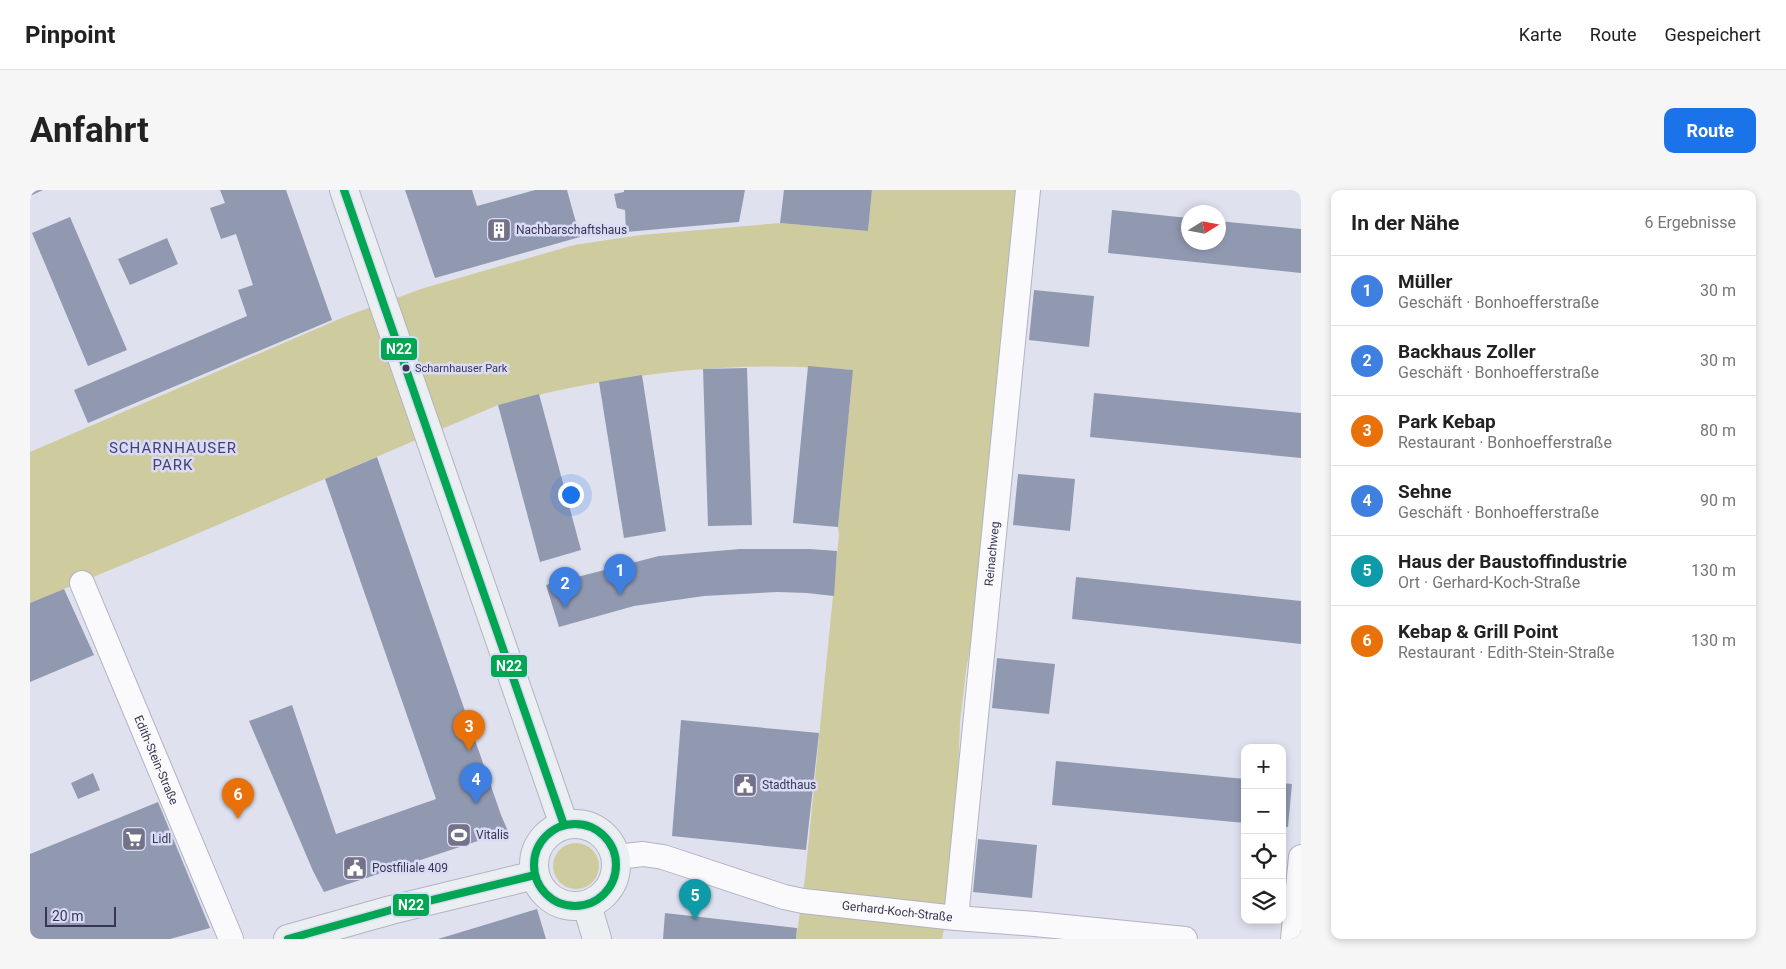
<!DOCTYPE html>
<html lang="de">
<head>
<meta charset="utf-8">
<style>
	body { margin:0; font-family:Roboto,sans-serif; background:#f6f6f6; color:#222 }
	.controls { position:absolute; right:15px; bottom:15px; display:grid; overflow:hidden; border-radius:10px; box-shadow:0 2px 8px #0003 }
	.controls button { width:45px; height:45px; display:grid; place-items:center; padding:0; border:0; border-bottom:1px solid #e0e0e0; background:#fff; color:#222; font:25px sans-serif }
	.compass { position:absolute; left:1151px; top:15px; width:45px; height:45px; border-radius:50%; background:#fff; box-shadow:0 2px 8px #0003; rotate:79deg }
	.scale { position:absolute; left:15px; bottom:12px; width:71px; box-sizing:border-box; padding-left:5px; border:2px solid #383751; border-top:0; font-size:14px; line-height:18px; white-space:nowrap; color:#383751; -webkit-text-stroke:4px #dadbf5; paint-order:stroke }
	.you { position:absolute; left:540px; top:304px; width:18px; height:18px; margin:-12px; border:4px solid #fff; border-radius:50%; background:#1a73e8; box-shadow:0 0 0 8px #1a73e833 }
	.badge { display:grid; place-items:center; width:32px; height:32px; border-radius:50%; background:#1a73e8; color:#fff; font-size:16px; font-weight:700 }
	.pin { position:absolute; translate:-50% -41px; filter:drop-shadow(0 1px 2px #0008) }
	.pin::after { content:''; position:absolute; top:26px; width:18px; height:15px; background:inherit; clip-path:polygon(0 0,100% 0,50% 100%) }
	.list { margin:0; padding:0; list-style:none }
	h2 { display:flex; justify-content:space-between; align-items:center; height:65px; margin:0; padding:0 20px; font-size:21px }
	h2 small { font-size:16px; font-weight:400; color:#767676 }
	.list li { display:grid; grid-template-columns:32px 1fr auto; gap:15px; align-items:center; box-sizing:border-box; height:70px; padding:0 20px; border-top:1px solid #e0e0e0 }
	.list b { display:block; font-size:19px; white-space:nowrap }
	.list p { margin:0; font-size:16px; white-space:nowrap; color:#767676 }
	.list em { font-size:16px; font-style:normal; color:#767676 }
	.icon { flex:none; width:28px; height:28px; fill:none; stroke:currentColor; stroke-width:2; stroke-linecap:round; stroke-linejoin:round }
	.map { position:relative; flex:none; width:1271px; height:749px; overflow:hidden; border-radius:10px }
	header { display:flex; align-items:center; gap:30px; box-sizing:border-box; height:70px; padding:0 25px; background:#fff; border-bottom:1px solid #e0e0e0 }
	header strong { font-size:24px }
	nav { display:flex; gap:28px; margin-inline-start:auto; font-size:18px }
	.intro { display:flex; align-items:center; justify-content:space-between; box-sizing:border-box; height:120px; padding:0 30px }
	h1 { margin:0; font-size:35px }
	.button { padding:12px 22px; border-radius:10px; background:#1a73e8; color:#fff; font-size:18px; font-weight:700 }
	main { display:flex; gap:30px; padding:0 30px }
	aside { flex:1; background:#fff; border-radius:10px; box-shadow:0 2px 8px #0003 }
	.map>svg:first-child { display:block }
	.green { fill:#cecb9e }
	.building { fill:#9199b1 }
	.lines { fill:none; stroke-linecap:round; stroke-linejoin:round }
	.street-casing { stroke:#b2b2c4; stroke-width:26 }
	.secondary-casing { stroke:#b2b2c4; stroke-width:30 }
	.street { stroke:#fafafd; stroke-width:24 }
	.secondary { stroke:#ebeff2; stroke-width:28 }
	.bus-1-casing { stroke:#dadbf5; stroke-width:11 }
	.bus-1 { stroke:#00a651; stroke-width:8 }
	.bus-dot { fill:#383751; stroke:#dadbf5; stroke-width:2 }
	.labels { text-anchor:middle; stroke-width:5; stroke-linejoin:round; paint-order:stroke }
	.bus-label { font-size:11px; fill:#383751; stroke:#dadbf5; text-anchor:start }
	.poi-label { font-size:12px; fill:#383751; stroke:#dadbf5; text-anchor:start }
	.street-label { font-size:12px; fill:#383751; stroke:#dadbf5 }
	.quarter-label { font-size:15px; letter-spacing:1px; fill:#444076; stroke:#dadbf5 }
	.line-badge { stroke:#dadbf5; stroke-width:2 }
	.badge-label { font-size:14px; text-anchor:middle; font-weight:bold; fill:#fff }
</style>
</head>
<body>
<header>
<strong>Pinpoint</strong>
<nav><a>Karte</a><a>Route</a><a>Gespeichert</a></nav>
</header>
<div class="intro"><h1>Anfahrt</h1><a class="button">Route</a></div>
<main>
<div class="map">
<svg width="1271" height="749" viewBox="0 0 1271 749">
	<rect width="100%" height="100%" fill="#e0e1ef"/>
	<path class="green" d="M 842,0 L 991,0 L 959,345 L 936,481 L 930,532 L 926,647 L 918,718 L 912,749 L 766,749 L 775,688 L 809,345 L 808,337 L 823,180 C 704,169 583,184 468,215 L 143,354 L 0,413 L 0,262 L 314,127 L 394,98 L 544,55 L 611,45 L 750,33 L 838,41 Z
		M523 676a23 23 0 1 1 46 0a23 23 0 1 1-46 0Z"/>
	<path class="building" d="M 0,0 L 13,0 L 0,6 Z
		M 190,0 L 256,0 L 302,130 L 58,233 L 44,200 L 217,126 L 208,100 L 223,95 L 206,44 L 191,49 L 180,18 L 195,13 Z
		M 375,0 L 442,0 L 447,16 L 505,0 L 537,0 L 550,47 L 405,88 Z
		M 594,0 L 715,0 L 709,32 L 596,42 L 595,20 L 587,18 L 584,4 L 594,2 Z
		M 754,0 L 842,0 L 838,41 L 750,33 Z
		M 1082,20 L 1158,28 L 1158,52 L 1188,52 L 1188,31 L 1271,39 L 1271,83 L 1078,63 Z
		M 40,27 L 97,160 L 58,176 L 2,43 Z
		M 137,48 L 148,74 L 100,95 L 88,69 Z
		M 1004,100 L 1064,106 L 1059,157 L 999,150 Z
		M 778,176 L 823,180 L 808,337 L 763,333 Z
		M 717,178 L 722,335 L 678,336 L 673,179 Z
		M 612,185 L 636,341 L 594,348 L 569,192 Z
		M 1064,203 L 1271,223 L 1271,268 L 1060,247 Z
		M 509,204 L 551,360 L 510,372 L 468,215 Z
		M 347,267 L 471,625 L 478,641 L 294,702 L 283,681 L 219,531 L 262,515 L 306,644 L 406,609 L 295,289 Z
		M 988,284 L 1045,289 L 1040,341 L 983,335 Z
		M 710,359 L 780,359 L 807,361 L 804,406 L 777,403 L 748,402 L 674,406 L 604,416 L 529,437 L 516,395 L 629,366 Z
		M 1046,387 L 1271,411 L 1271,454 L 1042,429 Z
		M 34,399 L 64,465 L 0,492 L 0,413 Z
		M 967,468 L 1025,474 L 1019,524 L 962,518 Z
		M 651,530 L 789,543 L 776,660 L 642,646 Z
		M 1026,571 L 1215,589 L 1215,633 L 1022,615 Z
		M 63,583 L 70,600 L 48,609 L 41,593 Z
		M 1252,593 L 1262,594 L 1258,637 L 1252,637 Z
		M 128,612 L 180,738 L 140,749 L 0,749 L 0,664 Z
		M 948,649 L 1007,655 L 1002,708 L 943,702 Z
		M 507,719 L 516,749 L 408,749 Z
		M 635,723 L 767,738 L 766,749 L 633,749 Z"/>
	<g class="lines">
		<defs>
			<g id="street">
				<path id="s1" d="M 52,393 L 201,749"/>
				<path id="s2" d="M 586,667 L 613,664 L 633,667 L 754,707 L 773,711 L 926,728 L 1005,734 L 1155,749"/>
				<path id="s3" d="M 926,728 L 998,0"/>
				<path d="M 1263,749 L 1271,667"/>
			</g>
			<path id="secondary" d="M 314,0 L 534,635
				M504 675a41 41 0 1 1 82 0a41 41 0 1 1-82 0Z
				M 557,715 L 567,749
				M 258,749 L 361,720 L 505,685"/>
		</defs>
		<use href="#street" class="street-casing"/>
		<use href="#secondary" class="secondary-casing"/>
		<use href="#street" class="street"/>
		<use href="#secondary" class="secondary"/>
		<defs>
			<path id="bus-1" d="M 314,0 L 534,635
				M504 675a41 41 0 1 1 82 0a41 41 0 1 1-82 0Z
				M 258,749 L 361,720 L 505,685"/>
		</defs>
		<use href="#bus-1" class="bus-1-casing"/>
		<use href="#bus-1" class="bus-1"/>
	</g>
	<defs>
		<symbol id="building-square" viewBox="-11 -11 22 22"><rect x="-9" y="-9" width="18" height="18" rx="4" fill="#737288" stroke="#dadbf5"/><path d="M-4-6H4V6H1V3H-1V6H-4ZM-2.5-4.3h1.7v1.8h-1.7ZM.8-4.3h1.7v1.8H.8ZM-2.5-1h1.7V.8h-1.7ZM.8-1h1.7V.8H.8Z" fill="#fff"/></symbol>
		<symbol id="civic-square" viewBox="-11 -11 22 22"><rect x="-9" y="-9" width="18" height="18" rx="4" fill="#737288" stroke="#dadbf5"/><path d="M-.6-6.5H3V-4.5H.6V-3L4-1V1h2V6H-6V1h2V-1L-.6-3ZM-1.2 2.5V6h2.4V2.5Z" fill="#fff"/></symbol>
		<symbol id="stadium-square" viewBox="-11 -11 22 22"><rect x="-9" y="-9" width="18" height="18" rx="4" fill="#737288" stroke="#dadbf5"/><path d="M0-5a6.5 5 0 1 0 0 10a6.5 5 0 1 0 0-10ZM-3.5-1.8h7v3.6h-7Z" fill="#fff"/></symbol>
		<symbol id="supermarket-square" viewBox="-11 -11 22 22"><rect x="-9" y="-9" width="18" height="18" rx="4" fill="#737288" stroke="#dadbf5"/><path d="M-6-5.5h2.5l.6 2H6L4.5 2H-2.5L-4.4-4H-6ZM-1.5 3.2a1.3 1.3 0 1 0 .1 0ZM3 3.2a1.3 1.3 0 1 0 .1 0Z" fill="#fff"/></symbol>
	</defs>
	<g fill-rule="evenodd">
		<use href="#building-square" x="455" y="26" width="28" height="28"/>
		<use href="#civic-square" x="701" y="581" width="28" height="28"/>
		<use href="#stadium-square" x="415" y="631" width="28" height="28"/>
		<use href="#supermarket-square" x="90" y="635" width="28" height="28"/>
		<use href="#civic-square" x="311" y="664" width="28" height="28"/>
	</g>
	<circle class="bus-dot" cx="376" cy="178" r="4.5"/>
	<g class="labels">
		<g class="bus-label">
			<text x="385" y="182">Scharnhauser Park</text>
		</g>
		<g class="poi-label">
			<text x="486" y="44">Nachbarschaftshaus</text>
			<text x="732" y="599">Stadthaus</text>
			<text x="446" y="649">Vitalis</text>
			<text x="122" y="653">Lidl</text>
			<text x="342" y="682">Postfiliale 409</text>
		</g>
		<g class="street-label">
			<text dy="4" stroke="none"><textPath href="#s3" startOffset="366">Reinachweg</textPath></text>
			<text dy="4" stroke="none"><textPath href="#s1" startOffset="192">Edith-Stein-Straße</textPath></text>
			<text dy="4" stroke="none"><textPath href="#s2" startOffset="289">Gerhard-Koch-Straße</textPath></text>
		</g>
		<g class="quarter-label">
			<text x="143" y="263">SCHARNHAUSER<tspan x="143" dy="17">PARK</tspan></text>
		</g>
	</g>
	<g class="line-badge">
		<rect x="350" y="147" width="38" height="24" rx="5" fill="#00a651"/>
		<rect x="460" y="464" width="38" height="24" rx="5" fill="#00a651"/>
		<rect x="362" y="703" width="38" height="24" rx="5" fill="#00a651"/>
	</g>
	<g class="badge-label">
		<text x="369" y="164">N22</text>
		<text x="479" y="481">N22</text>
		<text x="381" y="720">N22</text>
	</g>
</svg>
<div class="controls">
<button>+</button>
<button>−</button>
<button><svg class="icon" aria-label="locate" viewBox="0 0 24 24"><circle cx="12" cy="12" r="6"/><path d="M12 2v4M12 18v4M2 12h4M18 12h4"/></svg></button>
<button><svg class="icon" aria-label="layers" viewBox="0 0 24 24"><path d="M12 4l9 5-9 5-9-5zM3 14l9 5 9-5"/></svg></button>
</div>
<svg class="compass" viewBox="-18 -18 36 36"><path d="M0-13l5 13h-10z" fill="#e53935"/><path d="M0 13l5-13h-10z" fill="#767676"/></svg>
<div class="scale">20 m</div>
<div class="you"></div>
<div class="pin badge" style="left:590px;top:405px;background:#3f7fe0">1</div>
<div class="pin badge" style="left:535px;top:418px;background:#3f7fe0">2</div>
<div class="pin badge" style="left:439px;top:561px;background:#e8710a">3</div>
<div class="pin badge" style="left:446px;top:614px;background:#3f7fe0">4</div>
<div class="pin badge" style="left:665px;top:730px;background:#0f9aa8">5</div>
<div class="pin badge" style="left:208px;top:629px;background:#e8710a">6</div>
</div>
<aside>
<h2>In der Nähe<small>6 Ergebnisse</small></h2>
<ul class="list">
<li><span class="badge" style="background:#3f7fe0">1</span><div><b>Müller</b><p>Geschäft · Bonhoefferstraße</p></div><em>30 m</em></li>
<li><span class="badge" style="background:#3f7fe0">2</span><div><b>Backhaus Zoller</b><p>Geschäft · Bonhoefferstraße</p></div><em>30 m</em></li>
<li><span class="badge" style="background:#e8710a">3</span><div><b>Park Kebap</b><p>Restaurant · Bonhoefferstraße</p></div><em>80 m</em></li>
<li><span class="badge" style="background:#3f7fe0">4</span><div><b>Sehne</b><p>Geschäft · Bonhoefferstraße</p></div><em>90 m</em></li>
<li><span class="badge" style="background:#0f9aa8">5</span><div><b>Haus der Baustoffindustrie</b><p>Ort · Gerhard-Koch-Straße</p></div><em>130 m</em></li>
<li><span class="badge" style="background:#e8710a">6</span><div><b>Kebap &amp; Grill Point</b><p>Restaurant · Edith-Stein-Straße</p></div><em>130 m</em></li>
</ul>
</aside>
</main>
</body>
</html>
